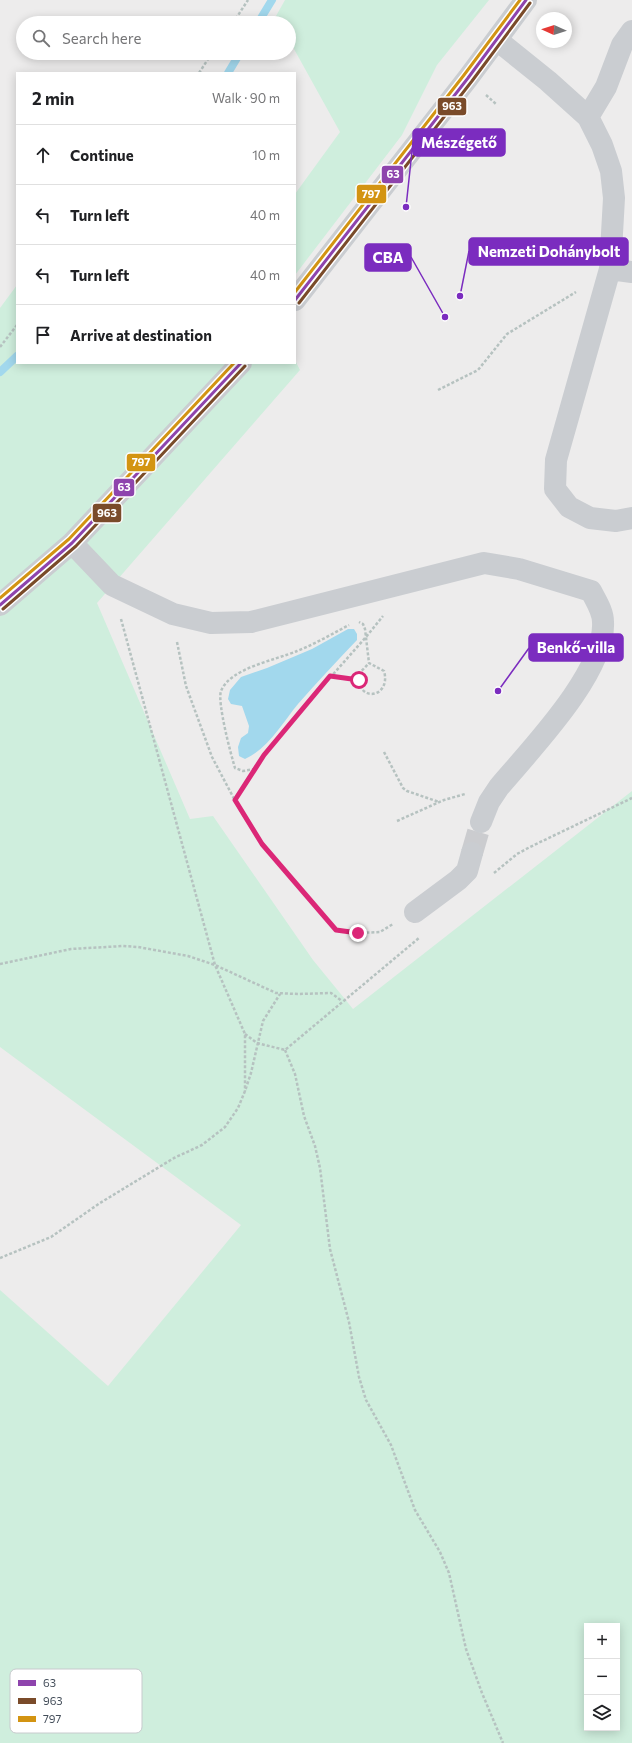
<!DOCTYPE html>
<html lang="en">
<head>
<meta charset="utf-8">
<style>
	body { margin:0; font-family:Commissioner,sans-serif; background:#f2f2f2; color:#202124 }
	.controls { position:absolute; right:12px; bottom:12px; display:grid; overflow:hidden; border-radius:0px; box-shadow:0 2px 10px #0003 }
	.controls button { width:36px; height:36px; display:grid; place-items:center; padding:0; border:0; border-bottom:1px solid #e0e0e0; background:#fff; color:#202124; font:20px sans-serif }
	.compass { position:absolute; left:536px; top:12px; width:36px; height:36px; border-radius:50%; background:#fff; box-shadow:0 2px 10px #0003; rotate:273deg }
	.stop { position:absolute; width:12px; height:12px; margin:-9px; border:3px solid #db2777; border-radius:50%; background:#fff }
	.stop.end { background:#db2777; border-color:#fff; box-shadow:0 1px 4px #0008 }
	.list { margin:0; padding:0; list-style:none }
	h2 { display:flex; justify-content:space-between; align-items:center; height:52px; margin:0; padding:0 16px; font-size:17px }
	h2 small { font-size:13px; font-weight:400; color:#757577 }
	.list li { display:grid; grid-template-columns:26px 1fr auto; gap:12px; align-items:center; box-sizing:border-box; height:60px; padding:0 16px; border-top:1px solid #e0e0e0 }
	.list b { display:block; font-size:15px; white-space:nowrap }
	.list em { font-size:13px; font-style:normal; color:#757577 }
	.icon { flex:none; width:22px; height:22px; fill:none; stroke:currentColor; stroke-width:2; stroke-linecap:round; stroke-linejoin:round }
	.map { position:relative; flex:none; width:632px; height:1743px; overflow:hidden }
	.search { position:absolute; background:#fff; box-shadow:0 2px 10px #0003; left:16px; top:16px; width:280px; height:44px; display:flex; align-items:center; gap:10px; box-sizing:border-box; padding:0 14px; border-radius:22px; color:#757577; font-size:15px }
	.panel { position:absolute; background:#fff; box-shadow:0 2px 10px #0003; left:16px; top:72px; width:280px; height:292px; border-radius:0px }
	.map>svg:first-child { display:block }
	.green { fill:#cfeedd; fill-rule:evenodd }
	.water { fill:#a2d8ed }
	.lines { fill:none; stroke-linecap:round; stroke-linejoin:round }
	.stream { stroke:#a2d8ed; stroke-width:8 }
	.minor-tunnel { stroke:#cbcccf; stroke-width:22; stroke-dasharray:22 11; stroke-linecap:butt }
	.path { stroke:#b6c2c0; stroke-width:2.5; stroke-dasharray:3 2; stroke-linecap:butt }
	.minor { stroke:#cacdd1; stroke-width:22 }
	.bus-1-casing { stroke:#fff; stroke-width:6 }
	.bus-2-casing { stroke:#fff; stroke-width:6 }
	.bus-3-casing { stroke:#fff; stroke-width:6 }
	.bus-1 { stroke:#8e44ad; stroke-width:3 }
	.bus-2 { stroke:#7a4b2a; stroke-width:3 }
	.bus-3 { stroke:#d39412; stroke-width:3 }
	.route { stroke:#db2777; stroke-width:5 }
	.key { fill:#fff; stroke:#c7cacd; stroke-width:1 }
	.key-label { font-size:11px; fill:#434d59 }
	.leader { fill:none; stroke:#7b2cbf; stroke-width:1.5 }
	.callout-dot { fill:#7b2cbf; stroke:#fff; stroke-width:1.5 }
	.callout { fill:#7b2cbf; stroke:#7b2cbf; stroke-width:1.5 }
	.callout-label { font-size:15px; text-anchor:middle; font-weight:bold; fill:#fff }
	.line-badge { stroke:#fff; stroke-width:1.5 }
	.badge-label { font-size:11px; text-anchor:middle; font-weight:bold; fill:#fff }
</style>
</head>
<body>
<div class="map">
<svg width="632" height="1743" viewBox="0 0 632 1743">
	<rect width="100%" height="100%" fill="#edecec"/>
	<path class="green" d="M 285,0 L 489,0 L 437,65 L 402,135 L 295,275 L 295,194 L 340,132 L 289,40 L 289,23 L 280,23 L 276,16 Z
		M 17,285 L 17,363 L 295,363 L 295,360 L 300,370 L 97,603 L 190,819 L 213,816 L 313,960 L 353,1009 L 632,791 L 632,1743 L 0,1743 L 0,1290 L 108,1386 L 241,1225 L 0,1047 L 0,308 ZM 587,1626 L 617,1626 L 617,1728 L 587,1728 Z"/>
	<path class="water" d="M 348,629 L 354,629 L 357,634 L 357,640 C 337,661 317,682 298,704 C 283,722 268,749 245,759 L 239,756 L 238,747 L 241,738 L 248,733 L 249,726 L 242,706 L 231,704 L 228,699 L 230,690 L 241,677 L 267,668 L 312,649 Z"/>
	<g class="lines">
		<path class="stream" d="M 258,23 L 272,0
			M 228,73 L 240,53
			M 0,372 L 17,356"/>
		<path class="minor-tunnel" d="M 472,853 L 481,822"/>
		<path class="path" d="M 233,23 L 248,0
			M 199,73 L 212,53
			M 486,95 L 496,104
			M 0,347 L 17,325
			M 438,390 L 478,370 L 507,334 L 576,292
			M 121,619 L 215,965 L 245,1034 L 245,1091
			M 177,642 L 186,686 L 212,757 L 240,810 L 262,844 L 336,930 L 358,933 L 380,932 L 393,924
			M 330,676 L 359,680 C 360,682 360,686 362,689 C 370,700 390,692 384,671 L 369,663 L 365,629 L 363,624 L 359,622
			M 355,678 L 369,663
			M 384,752 L 403,788 L 407,791 L 439,802
			M 255,769 L 243,771 L 235,768 C 231,755 217,702 221,691 C 230,668 276,660 297,651 C 315,644 332,634 349,625
			M 235,800 L 264,755 L 285,729 L 366,637 L 383,616
			M 397,821 L 444,800 L 465,794
			M 494,873 L 517,854 L 530,847 L 632,798
			M 0,964 L 71,949 L 123,946 L 138,947 L 188,956 L 215,965 L 276,993 L 298,994 L 331,993 L 342,1001
			M 245,1034 L 257,1043 L 285,1050 L 419,938
			M 285,1050 L 295,1074 L 304,1116 L 315,1146 L 320,1168 L 330,1249 L 349,1322 L 359,1377 L 366,1400 L 391,1445 L 415,1510 L 440,1552 L 449,1573 L 466,1649 L 482,1693 L 503,1743
			M 0,1258 L 51,1237 L 100,1203 L 174,1158 L 202,1145 L 225,1127 L 238,1108 L 245,1091 L 251,1073 L 263,1021 L 280,994"/>
		<path class="minor" d="M 497,40 L 548,81 L 588,117 L 602,145 L 611,171 L 614,198 L 610,269 L 556,460 L 555,489 L 569,507 L 590,518 L 616,521 L 632,518
			M 588,117 L 606,87 L 622,45 L 632,31
			M 610,269 L 632,272
			M 295,300 L 468,78 L 526,0
			M 72,543 L 112,585 L 173,614 L 211,623 L 251,622 L 484,563 L 519,569 L 591,591 C 596,601 603,611 603,622 C 606,672 530,750 499,787 L 489,802 L 481,822
			M 0,605 L 72,543 L 241,363
			M 415,912 L 458,880 L 467,871 L 472,853"/>
		<defs>
			<path id="bus-1" d="M 295,300 L 468,78 L 526,0
				M 0,605 L 72,543 L 241,363"/>
			<path id="bus-2" d="M 299,303 L 472,81 L 530,3
				M 3,609 L 76,546 L 245,366"/>
			<path id="bus-3" d="M 295,292 L 464,75 L 520,0
				M 0,598 L 69,539 L 234,363"/>
		</defs>
		<use href="#bus-1" class="bus-1-casing"/>
		<use href="#bus-2" class="bus-2-casing"/>
		<use href="#bus-3" class="bus-3-casing"/>
		<use href="#bus-1" class="bus-1"/>
		<use href="#bus-2" class="bus-2"/>
		<use href="#bus-3" class="bus-3"/>
	</g>
	<g class="lines">
		<path class="route" d="M 358,933 L 336,930 L 262,844 L 235,800 L 264,755 L 330,676 L 359,680"/>
	</g>
	<rect x="10" y="1669" width="132" height="64" rx="6" class="key"/>
	<rect x="18" y="1680" width="18" height="6" fill="#8e44ad"/>
	<rect x="18" y="1698" width="18" height="6" fill="#7a4b2a"/>
	<rect x="18" y="1716" width="18" height="6" fill="#d39412"/>
	<g class="key-label">
		<text x="43" y="1687">63</text>
		<text x="43" y="1705">963</text>
		<text x="43" y="1723">797</text>
	</g>
	<path class="leader" d="M406 207L413 142M460 296L469 251M445 317L411 257M498 691L529 648"/>
	<g class="callout-dot">
		<circle cx="406" cy="207" r="4"/>
		<circle cx="460" cy="296" r="4"/>
		<circle cx="445" cy="317" r="4"/>
		<circle cx="498" cy="691" r="4"/>
	</g>
	<g class="callout">
		<rect x="413" y="129" width="92" height="27" rx="4"/>
		<rect x="469" y="238" width="159" height="27" rx="4"/>
		<rect x="365" y="244" width="46" height="27" rx="4"/>
		<rect x="529" y="634" width="94" height="27" rx="4"/>
	</g>
	<g class="callout-label">
		<text x="459" y="148">Mészégető</text>
		<text x="549" y="257">Nemzeti Dohánybolt</text>
		<text x="388" y="263">CBA</text>
		<text x="576" y="653">Benkő-villa</text>
	</g>
	<g class="line-badge">
		<rect x="437" y="97" width="30" height="19" rx="4" fill="#7a4b2a"/>
		<rect x="381" y="165" width="23" height="19" rx="4" fill="#8e44ad"/>
		<rect x="356" y="184" width="31" height="20" rx="4" fill="#d39412"/>
		<rect x="126" y="453" width="30" height="19" rx="4" fill="#d39412"/>
		<rect x="113" y="478" width="22" height="19" rx="4" fill="#8e44ad"/>
		<rect x="92" y="503" width="30" height="20" rx="4" fill="#7a4b2a"/>
	</g>
	<g class="badge-label">
		<text x="452" y="110">963</text>
		<text x="393" y="178">63</text>
		<text x="371" y="198">797</text>
		<text x="141" y="466">797</text>
		<text x="124" y="491">63</text>
		<text x="107" y="517">963</text>
	</g>
</svg>
<div class="controls">
<button>+</button>
<button>−</button>
<button><svg class="icon" aria-label="layers" viewBox="0 0 24 24"><path d="M12 4l9 5-9 5-9-5zM3 14l9 5 9-5"/></svg></button>
</div>
<svg class="compass" viewBox="-18 -18 36 36"><path d="M0-13l5 13h-10z" fill="#e53935"/><path d="M0 13l5-13h-10z" fill="#757577"/></svg>
<div class="stop" style="left:359px;top:680px"></div>
<div class="stop end" style="left:358px;top:933px"></div>
<div class="search"><svg class="icon" aria-label="search" viewBox="0 0 24 24"><circle cx="10" cy="10" r="6"/><path d="M15 15l6 6"/></svg>Search here</div>
<section class="panel">
<h2>2 min<small>Walk · 90 m</small></h2>
<ul class="list">
<li><svg class="icon" aria-label="ahead" viewBox="0 0 24 24"><path d="M12 20V5M6 11l6-6 6 6"/></svg><div><b>Continue</b></div><em>10 m</em></li>
<li><svg class="icon" aria-label="left" viewBox="0 0 24 24"><path d="M17 20v-9H6M10 6l-5 5 5 5"/></svg><div><b>Turn left</b></div><em>40 m</em></li>
<li><svg class="icon" aria-label="left" viewBox="0 0 24 24"><path d="M17 20v-9H6M10 6l-5 5 5 5"/></svg><div><b>Turn left</b></div><em>40 m</em></li>
<li><svg class="icon" aria-label="arrive" viewBox="0 0 24 24"><path d="M6 21V4h12l-3 4 3 4H6"/></svg><div><b>Arrive at destination</b></div></li>
</ul>
</section>
</div>
</body>
</html>
